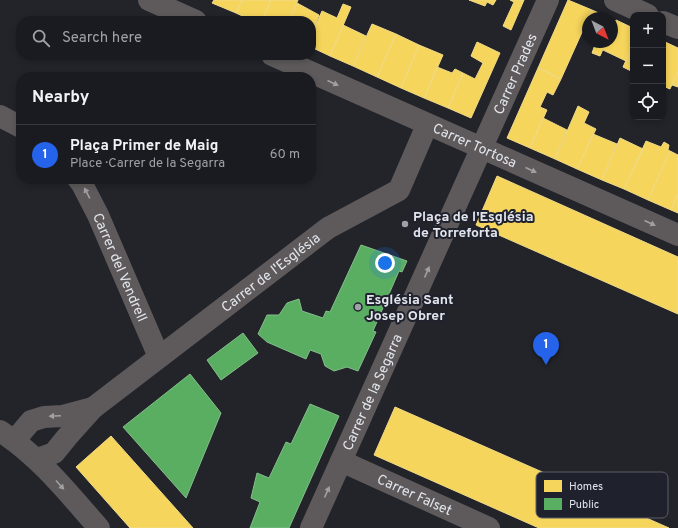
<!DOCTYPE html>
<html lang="en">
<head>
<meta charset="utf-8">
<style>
	body { margin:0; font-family:Overpass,sans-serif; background:#232429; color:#f1f3f6 }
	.controls { position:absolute; right:12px; top:12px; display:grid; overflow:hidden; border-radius:8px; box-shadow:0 2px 6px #0003 }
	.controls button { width:36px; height:36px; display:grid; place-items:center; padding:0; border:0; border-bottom:1px solid #38393e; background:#1a1b20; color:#f1f3f6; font:20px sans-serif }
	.compass { position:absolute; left:582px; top:12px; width:36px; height:36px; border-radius:50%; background:#1a1b20; box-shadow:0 2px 6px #0003; rotate:138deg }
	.you { position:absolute; left:385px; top:263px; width:14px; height:14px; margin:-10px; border:3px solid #fff; border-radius:50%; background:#1a73e8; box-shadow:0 0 0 6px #1a73e833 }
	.badge { display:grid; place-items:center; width:26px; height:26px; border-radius:50%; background:#2563eb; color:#fff; font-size:13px; font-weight:700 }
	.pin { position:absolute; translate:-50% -33px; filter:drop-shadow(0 1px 2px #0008) }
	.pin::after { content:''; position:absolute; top:21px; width:14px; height:12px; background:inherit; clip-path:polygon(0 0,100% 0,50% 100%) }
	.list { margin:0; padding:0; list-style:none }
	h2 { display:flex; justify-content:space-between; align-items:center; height:52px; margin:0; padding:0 16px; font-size:17px }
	h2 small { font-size:13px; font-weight:400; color:#9fa1a5 }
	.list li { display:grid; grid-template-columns:26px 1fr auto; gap:12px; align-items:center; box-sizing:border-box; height:60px; padding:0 16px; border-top:1px solid #38393e }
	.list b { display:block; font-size:15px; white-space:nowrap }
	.list p { margin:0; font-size:13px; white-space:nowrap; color:#9fa1a5 }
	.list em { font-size:13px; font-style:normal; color:#9fa1a5 }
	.icon { flex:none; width:22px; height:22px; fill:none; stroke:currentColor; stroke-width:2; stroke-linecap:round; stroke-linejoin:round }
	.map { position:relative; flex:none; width:678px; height:528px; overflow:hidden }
	.search { position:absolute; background:#1a1b20; box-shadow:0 2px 6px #0003; left:16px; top:16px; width:300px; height:44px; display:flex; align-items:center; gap:10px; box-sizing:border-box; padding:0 14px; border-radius:16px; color:#9fa1a5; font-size:15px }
	.panel { position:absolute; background:#1a1b20; box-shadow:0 2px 6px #0003; left:16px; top:72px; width:300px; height:112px; border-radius:16px }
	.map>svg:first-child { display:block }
	.homes { fill:#f6d55c; stroke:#f0da87 }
	.public { fill:#5aae61; stroke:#83be8b }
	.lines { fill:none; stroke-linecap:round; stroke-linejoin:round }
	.minor { stroke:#5e5a5b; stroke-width:22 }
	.oneway { fill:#a0a0a4 }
	.poi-dot { fill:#9fa1a8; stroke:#1f222d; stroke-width:1.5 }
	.labels { text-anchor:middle; stroke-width:4; stroke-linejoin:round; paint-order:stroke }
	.street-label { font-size:14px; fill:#e2e5ec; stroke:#1f222d }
	.poi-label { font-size:14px; font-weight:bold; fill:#e2e5ec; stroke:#1f222d; text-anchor:start }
	.key { fill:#1f222d; stroke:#5a5c66; stroke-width:1 }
	.key-label { font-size:11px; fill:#e2e5ec }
</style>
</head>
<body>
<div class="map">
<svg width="678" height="528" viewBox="0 0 678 528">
	<rect width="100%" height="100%" fill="#22242a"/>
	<path class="homes" d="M 214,0 L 242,0 L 236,13 L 212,3 Z
		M 242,0 L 271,0 L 262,21 L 253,21 L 236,13 Z
		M 271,0 L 298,0 L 289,21 L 262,21 Z
		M 469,0 L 496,0 L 493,5 L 487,2 L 485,6 Z
		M 510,0 L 524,0 L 511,30 L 503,26 L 514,2 Z
		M 568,0 L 592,10 L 561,79 L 538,68 Z
		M 297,3 L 319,15 L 311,36 L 311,21 L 289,21 Z
		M 343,4 L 351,7 L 330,56 L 311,47 L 311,36 L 322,11 L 337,18 Z
		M 592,10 L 610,18 L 588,18 L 588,35 L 582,32 Z
		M 616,20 L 633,28 L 633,45 L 626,61 L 603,50 L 606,42 L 612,42 L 612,29 Z
		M 372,24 L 396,34 L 377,77 L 353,66 Z
		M 343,25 L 366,36 L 353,66 L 330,56 Z
		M 396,34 L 419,45 L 401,88 L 377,77 Z
		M 663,41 L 678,48 L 678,71 L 670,89 L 663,86 Z
		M 477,42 L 500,53 L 471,118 L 448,108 L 463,73 L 475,79 L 483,63 L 471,56 Z
		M 596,42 L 606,42 L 600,56 L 592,53 Z
		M 419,45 L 443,55 L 424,98 L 401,88 Z
		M 633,45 L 633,72 L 623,67 Z
		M 437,67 L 452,73 L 455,69 L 463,73 L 448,108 L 424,98 Z
		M 538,68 L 561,79 L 553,95 L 547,92 L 540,107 L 547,110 L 530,148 L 507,138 Z
		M 678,71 L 678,87 L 672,85 Z
		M 578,106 L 589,112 L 584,123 L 596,129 L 577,169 L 555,159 Z
		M 543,118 L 567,130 L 555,159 L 530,148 Z
		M 593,134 L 617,144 L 602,180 L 577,169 Z
		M 620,138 L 643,149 L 624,189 L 602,180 Z
		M 646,141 L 661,147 L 664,142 L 669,145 L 668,150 L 670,151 L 648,200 L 624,189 Z
		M 670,151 L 678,155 L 678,194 L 671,210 L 648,200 Z
		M 497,176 L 678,257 L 678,314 L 476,225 Z
		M 678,194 L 678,213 L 671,210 Z
		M 395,407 L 669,528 L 539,528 L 374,455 Z
		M 111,436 L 193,528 L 130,528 L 76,467 Z"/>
	<path class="public" d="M 361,245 L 407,261 L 402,272 L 399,271 L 373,331 L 376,332 L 358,371 L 347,367 L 334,371 L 325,366 L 321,354 L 310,350 L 306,359 L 267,342 L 258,334 L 267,315 L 279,315 L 287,303 L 299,299 L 302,311 L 323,318 L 326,311 L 330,312 Z
		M 243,333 L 258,353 L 221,380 L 207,360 Z
		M 190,374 L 221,413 L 186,498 L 123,427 Z
		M 310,404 L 339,416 L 289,528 L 250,528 L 260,502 L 251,498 L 257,473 L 269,478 L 286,442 L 291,444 Z"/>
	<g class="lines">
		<g class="minor">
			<path d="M 149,0 L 196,21"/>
			<path d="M 615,0 L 648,15"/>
			<path d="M 663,22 L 678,28"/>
			<path id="s1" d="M 272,55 L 678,235"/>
			<path d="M 0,116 L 21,127"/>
			<path id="s2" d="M 78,179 L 82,184 L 98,215 L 159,357"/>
			<path d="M 0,431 C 39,456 68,493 99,528"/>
			<path d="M 15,440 L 31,421 L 44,417 L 63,416 L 93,408"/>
			<path id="s3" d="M 37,459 L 54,453 L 67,437 L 93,408 L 328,228 L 399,190 L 427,125"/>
			<path id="s4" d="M 341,461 L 489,528"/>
			<path id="s5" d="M 311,528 L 548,0"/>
		</g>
	</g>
	<defs><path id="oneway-solid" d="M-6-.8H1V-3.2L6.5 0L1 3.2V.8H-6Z"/></defs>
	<g class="oneway">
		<use href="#oneway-solid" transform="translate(333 83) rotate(24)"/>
		<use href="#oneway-solid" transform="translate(531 170) rotate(24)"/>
		<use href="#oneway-solid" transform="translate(87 193) rotate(-118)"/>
		<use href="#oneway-solid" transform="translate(650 223) rotate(24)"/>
		<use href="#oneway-solid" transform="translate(427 272) rotate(-66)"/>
		<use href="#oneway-solid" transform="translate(55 416) rotate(178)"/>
		<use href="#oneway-solid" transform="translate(60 485) rotate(48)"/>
		<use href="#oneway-solid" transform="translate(327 492) rotate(-66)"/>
	</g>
	<g class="poi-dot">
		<circle cx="405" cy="224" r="4"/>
		<circle cx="358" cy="307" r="4"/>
	</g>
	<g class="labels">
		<g class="street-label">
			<text dy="5" stroke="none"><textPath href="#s5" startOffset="498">Carrer Prades</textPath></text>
			<text dy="5" stroke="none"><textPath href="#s1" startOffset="222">Carrer Tortosa</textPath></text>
			<text dy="5" stroke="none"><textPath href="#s2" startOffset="98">Carrer del Vendrell</textPath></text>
			<text dy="5" stroke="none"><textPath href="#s3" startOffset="301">Carrer de l'Església</textPath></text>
			<text dy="5" stroke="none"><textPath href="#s5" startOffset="149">Carrer de la Segarra</textPath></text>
			<text dy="5" stroke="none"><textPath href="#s4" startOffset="81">Carrer Falset</textPath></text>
		</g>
		<g class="poi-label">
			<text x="413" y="221">Plaça de l'Església<tspan x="413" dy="16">de Torreforta</tspan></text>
			<text x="366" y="304">Església Sant<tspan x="366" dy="16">Josep Obrer</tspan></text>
		</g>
	</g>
	<rect x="536" y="472" width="132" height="46" rx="6" class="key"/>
	<rect x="544" y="480" width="18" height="12" fill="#f6d55c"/>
	<rect x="544" y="498" width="18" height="12" fill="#5aae61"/>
	<g class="key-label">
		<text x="569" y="490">Homes</text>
		<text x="569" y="508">Public</text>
	</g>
</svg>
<div class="controls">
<button>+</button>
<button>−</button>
<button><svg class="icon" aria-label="locate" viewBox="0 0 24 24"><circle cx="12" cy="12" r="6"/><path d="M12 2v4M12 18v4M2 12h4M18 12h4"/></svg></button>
</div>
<svg class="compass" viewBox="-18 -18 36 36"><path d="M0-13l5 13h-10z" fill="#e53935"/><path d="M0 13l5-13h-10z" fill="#9fa1a5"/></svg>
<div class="you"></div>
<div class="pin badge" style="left:546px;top:365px">1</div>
<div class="search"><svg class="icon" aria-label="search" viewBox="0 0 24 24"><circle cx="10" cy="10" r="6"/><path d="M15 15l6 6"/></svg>Search here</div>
<section class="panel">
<h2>Nearby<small></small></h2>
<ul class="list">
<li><span class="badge">1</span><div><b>Plaça Primer de Maig</b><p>Place · Carrer de la Segarra</p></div><em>60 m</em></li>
</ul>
</section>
</div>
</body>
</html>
